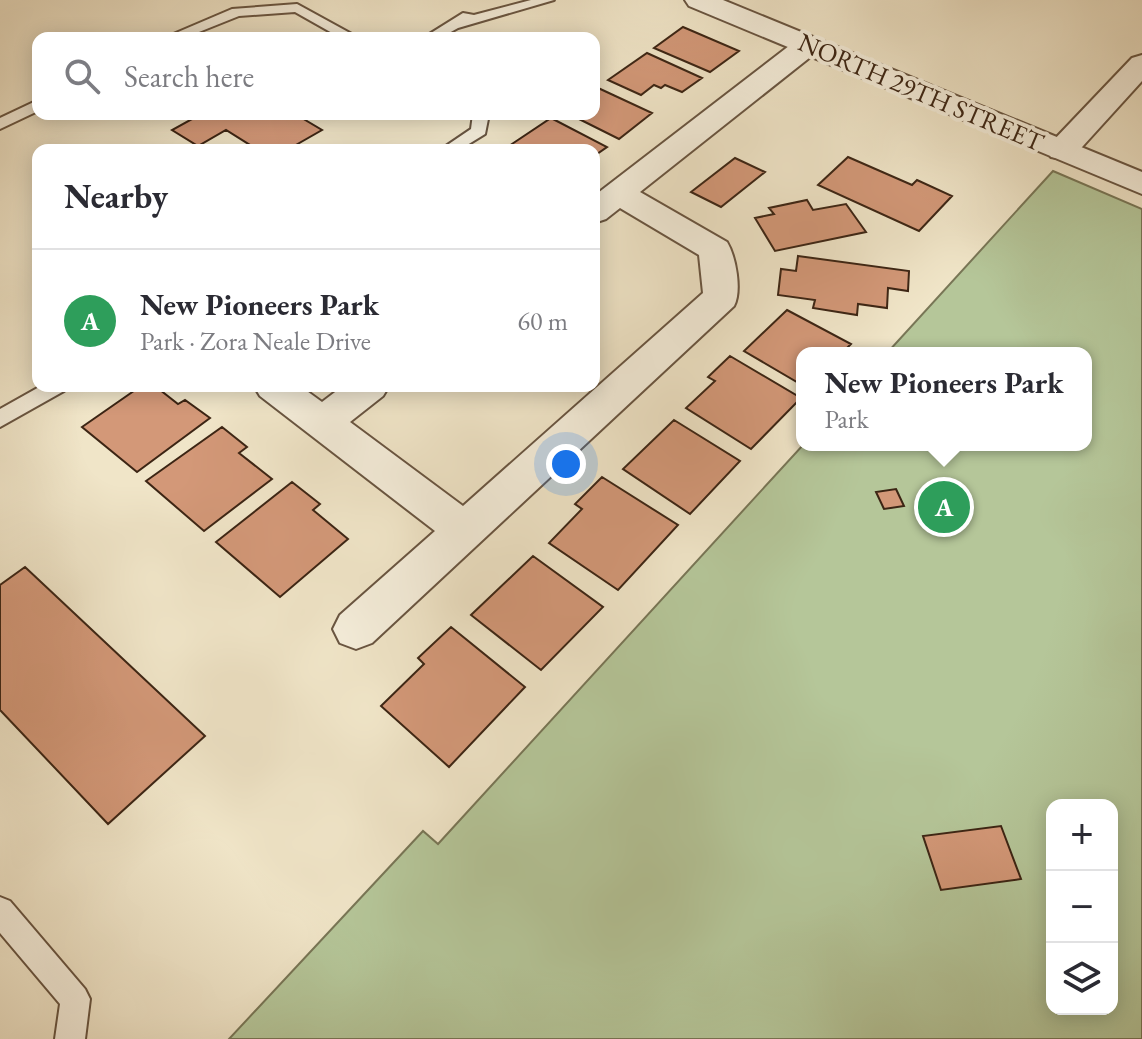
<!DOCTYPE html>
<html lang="en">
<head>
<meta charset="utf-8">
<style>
	body { margin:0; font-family:"EB Garamond",serif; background:#f2f2f3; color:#2b2b33 }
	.controls { position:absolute; right:24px; bottom:24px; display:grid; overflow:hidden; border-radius:16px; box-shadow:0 4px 20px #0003 }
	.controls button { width:72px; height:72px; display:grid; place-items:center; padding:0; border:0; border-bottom:2px solid #e1e1e2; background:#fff; color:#2b2b33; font:40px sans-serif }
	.you { position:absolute; left:566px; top:464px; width:28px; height:28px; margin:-20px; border:6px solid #fff; border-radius:50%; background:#1a73e8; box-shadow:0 0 0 12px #1a73e833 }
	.badge { display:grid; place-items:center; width:52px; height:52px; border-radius:50%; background:#8f2418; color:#fff; font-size:26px; font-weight:700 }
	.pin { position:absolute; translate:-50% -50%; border:4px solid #fff; box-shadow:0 2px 8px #0006 }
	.popup { position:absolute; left:796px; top:347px; width:296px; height:104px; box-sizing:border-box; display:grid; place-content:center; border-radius:16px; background:#fff; filter:drop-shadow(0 2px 6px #0005); font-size:26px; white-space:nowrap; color:#7c7c81 }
	.popup b { font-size:30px; color:#2b2b33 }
	.popup::after { content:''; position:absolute; left:50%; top:100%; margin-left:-16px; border:16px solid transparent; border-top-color:#fff }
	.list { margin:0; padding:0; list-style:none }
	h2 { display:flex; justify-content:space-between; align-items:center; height:104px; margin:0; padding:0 32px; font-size:34px }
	h2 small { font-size:26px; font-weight:400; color:#7c7c81 }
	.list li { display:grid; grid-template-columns:52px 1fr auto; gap:24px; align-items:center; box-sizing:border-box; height:144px; padding:0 32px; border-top:2px solid #e1e1e2 }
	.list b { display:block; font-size:30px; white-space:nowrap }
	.list p { margin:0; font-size:26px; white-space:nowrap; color:#7c7c81 }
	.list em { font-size:26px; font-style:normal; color:#7c7c81 }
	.icon { flex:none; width:44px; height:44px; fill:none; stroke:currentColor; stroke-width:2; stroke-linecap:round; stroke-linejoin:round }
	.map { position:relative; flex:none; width:1142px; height:1039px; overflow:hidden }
	.search { position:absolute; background:#fff; box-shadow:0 4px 20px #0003; left:32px; top:32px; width:568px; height:88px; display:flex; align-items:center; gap:20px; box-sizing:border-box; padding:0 28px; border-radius:16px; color:#7c7c81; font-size:30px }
	.panel { position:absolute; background:#fff; box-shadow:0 4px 20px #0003; left:32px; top:144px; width:568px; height:248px; border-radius:16px }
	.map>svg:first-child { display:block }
	.green { fill:#b5c699; stroke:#787656; stroke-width:2; fill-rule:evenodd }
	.building { fill:#d39878; stroke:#3c2514; stroke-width:2 }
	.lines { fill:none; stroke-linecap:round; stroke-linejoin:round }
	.service-casing { stroke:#695541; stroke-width:4 }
	.minor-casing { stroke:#695541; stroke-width:4 }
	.tertiary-casing { stroke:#695541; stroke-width:4 }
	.service { fill:#f5eedb; fill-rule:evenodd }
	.minor { fill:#f5eedb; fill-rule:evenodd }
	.tertiary { fill:#f5eedb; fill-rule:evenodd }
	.labels { text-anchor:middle; stroke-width:8; stroke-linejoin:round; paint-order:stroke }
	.far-street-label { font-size:26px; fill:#3c2514; stroke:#f5eedb }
</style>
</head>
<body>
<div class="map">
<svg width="1142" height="1039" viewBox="0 0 1142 1039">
	<rect width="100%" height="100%" fill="#f0e5c8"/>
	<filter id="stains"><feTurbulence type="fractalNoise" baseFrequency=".0025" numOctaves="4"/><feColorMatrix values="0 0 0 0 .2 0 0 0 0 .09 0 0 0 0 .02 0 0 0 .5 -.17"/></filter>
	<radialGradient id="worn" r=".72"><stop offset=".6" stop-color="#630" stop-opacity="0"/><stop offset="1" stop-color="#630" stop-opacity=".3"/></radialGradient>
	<path class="green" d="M 1053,171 L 1142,209 L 1142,1039 L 229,1039 L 423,831 L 438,844 L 803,445 L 1086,445 L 1086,353 L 887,353 ZM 1052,805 L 1112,805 L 1112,1009 L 1052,1009 Z"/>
	<path class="building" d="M 683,27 L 739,51 L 710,72 L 654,48 Z
		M 647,53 L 702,78 L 682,92 L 665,85 L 661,88 L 654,85 L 641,95 L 608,80 Z
		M 596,87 L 652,113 L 619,139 L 569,114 L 594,114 Z
		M 201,114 L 295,114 L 322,130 L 287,150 L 258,150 L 226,130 L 198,146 L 172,130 Z
		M 551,118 L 607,147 L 594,156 L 594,150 L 506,148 Z
		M 848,157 L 912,185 L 917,180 L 952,196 L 919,231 L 818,185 Z
		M 735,158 L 765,172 L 721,207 L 691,192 Z
		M 807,200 L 813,210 L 846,204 L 866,232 L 775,251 L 755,218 L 774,214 L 769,208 Z
		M 798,256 L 909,271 L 908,291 L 888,288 L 887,308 L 858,304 L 857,315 L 813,308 L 815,300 L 778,295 L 781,269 L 796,271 Z
		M 787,310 L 851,344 L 842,353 L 802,353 L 802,385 L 744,351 Z
		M 730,356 L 801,398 L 751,449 L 686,408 L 715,381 L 708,377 Z
		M 141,386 L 155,386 L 178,404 L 185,400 L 210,418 L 137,472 L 82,427 Z
		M 674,420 L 740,461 L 690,514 L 623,469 Z
		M 222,427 L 247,447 L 239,453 L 272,479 L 204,531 L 146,481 Z
		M 602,477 L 678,525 L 618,590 L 549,543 L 582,509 L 575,504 Z
		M 292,482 L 320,504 L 313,510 L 348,539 L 280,597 L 216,542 Z
		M 896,489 L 904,506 L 884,509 L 876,492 Z
		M 533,556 L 603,607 L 541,670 L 471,615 Z
		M 25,567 L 205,736 L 108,824 L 0,710 L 0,585 Z
		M 451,627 L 525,687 L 449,767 L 381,706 L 424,664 L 418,658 Z
		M 1001,826 L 1021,879 L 941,890 L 923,836 Z"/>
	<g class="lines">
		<defs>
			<path id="service" d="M 531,0 L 554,0 L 458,28 L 440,38 L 423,38 L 463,13 L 474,15 Z
				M 297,4 L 359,38 L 341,38 L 295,12 L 239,16 L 184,38 L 164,38 L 232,9 Z
				M 38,100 L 38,111 L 0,129 L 0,118 Z
				M 473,114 L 489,114 L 485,134 L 459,150 L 440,150 L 471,129 Z
				M 41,386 L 67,386 L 64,391 L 0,427 L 0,409 Z
				M 0,897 L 10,901 L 85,989 L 90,999 L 85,1039 L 55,1039 L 60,1004 L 0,933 Z"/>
			<path id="minor" d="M 808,37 L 818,39 L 822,45 L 818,51 L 640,192 L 727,242 C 736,257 742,291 734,306 L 372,643 L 356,649 L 340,643 L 333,629 L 340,615 L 435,531 L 260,396 L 254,386 L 300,386 L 322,402 L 343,386 L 389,386 L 383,396 L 350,422 L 463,506 L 703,293 L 699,255 L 620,208 L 606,219 L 594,223 L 594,196 L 798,39 Z
				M 1142,55 L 1142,81 L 1073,157 L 1062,159 L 1051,157 L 1046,150 L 1051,143 L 1132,58 Z"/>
			<path id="tertiary" d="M 685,0 L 723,0 L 1142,172 L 1142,194 L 689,6 Z"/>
		</defs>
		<use href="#service" class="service-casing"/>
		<use href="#minor" class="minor-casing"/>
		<use href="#tertiary" class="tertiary-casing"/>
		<use href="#service" class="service"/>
		<use href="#minor" class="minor"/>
		<use href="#tertiary" class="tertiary"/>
	</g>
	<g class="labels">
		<g class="far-street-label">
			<text transform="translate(921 92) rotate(23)" y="9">NORTH 29TH STREET</text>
		</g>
	</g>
	<rect width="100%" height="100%" filter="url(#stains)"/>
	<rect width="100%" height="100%" fill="url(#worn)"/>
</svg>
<div class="controls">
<button>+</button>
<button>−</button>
<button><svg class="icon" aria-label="layers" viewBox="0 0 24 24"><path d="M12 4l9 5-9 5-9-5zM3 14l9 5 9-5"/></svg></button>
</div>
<div class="you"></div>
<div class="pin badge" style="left:944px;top:507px;background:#2e9e5b">A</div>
<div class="popup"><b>New Pioneers Park</b>Park</div>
<div class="search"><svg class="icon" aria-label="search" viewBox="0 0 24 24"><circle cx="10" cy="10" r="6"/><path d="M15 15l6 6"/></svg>Search here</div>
<section class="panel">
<h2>Nearby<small></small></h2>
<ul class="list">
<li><span class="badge" style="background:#2e9e5b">A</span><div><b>New Pioneers Park</b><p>Park · Zora Neale Drive</p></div><em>60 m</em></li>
</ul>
</section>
</div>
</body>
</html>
